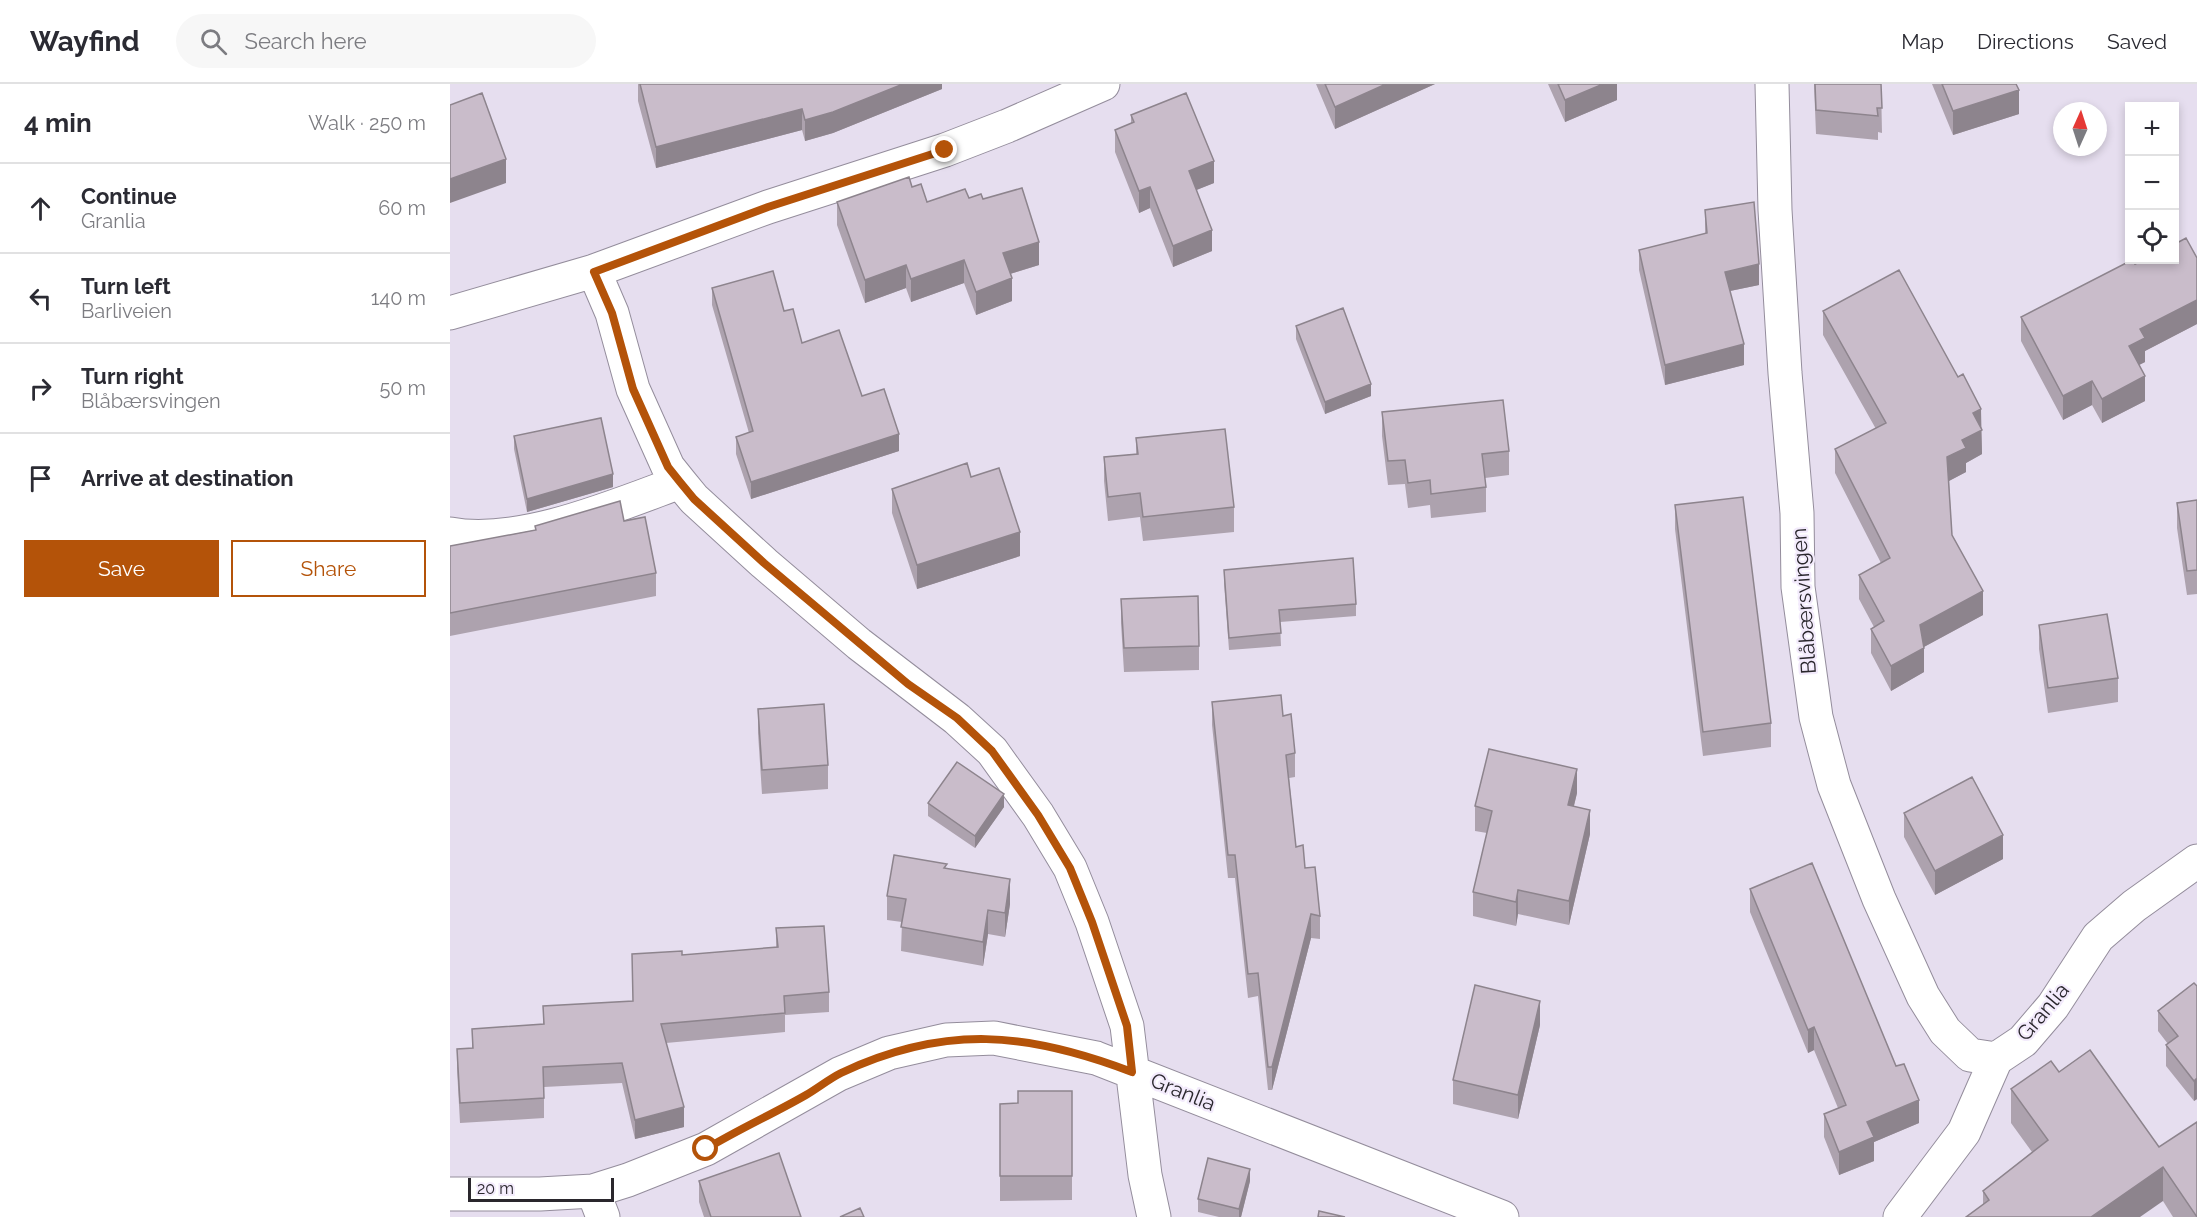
<!DOCTYPE html>
<html lang="en">
<head>
<meta charset="utf-8">
<style>
	body { margin:0; font-family:Raleway,sans-serif; background:#f7f7f7; color:#2b2b33 }
	.controls { position:absolute; right:18px; top:18px; display:grid; overflow:hidden; border-radius:0px; box-shadow:0 3px 9px #0003 }
	.controls button { width:54px; height:54px; display:grid; place-items:center; padding:0; border:0; border-bottom:2px solid #e1e1e2; background:#fff; color:#2b2b33; font:30px sans-serif }
	.compass { position:absolute; left:1603px; top:18px; width:54px; height:54px; border-radius:50%; background:#fff; box-shadow:0 3px 9px #0003; rotate:3deg }
	.scale { position:absolute; left:18px; bottom:15px; width:146px; box-sizing:border-box; padding-left:6px; border:3px solid #2a272d; border-top:0; font-size:16px; line-height:21px; white-space:nowrap; color:#2a272d; -webkit-text-stroke:4px #f3ebfc; paint-order:stroke }
	.stop { position:absolute; width:18px; height:18px; margin:-14px; border:4px solid #b45309; border-radius:50%; background:#fff }
	.stop.end { background:#b45309; border-color:#fff; box-shadow:0 2px 6px #0008 }
	.list { margin:0; padding:0; list-style:none }
	h2 { display:flex; justify-content:space-between; align-items:center; height:78px; margin:0; padding:0 24px; font-size:26px }
	h2 small { font-size:20px; font-weight:400; color:#7c7c81 }
	.list li { display:grid; grid-template-columns:39px 1fr auto; gap:18px; align-items:center; box-sizing:border-box; height:90px; padding:0 24px; border-top:2px solid #e1e1e2 }
	.list b { display:block; font-size:22px; white-space:nowrap }
	.list p { margin:0; font-size:20px; white-space:nowrap; color:#7c7c81 }
	.list em { font-size:20px; font-style:normal; color:#7c7c81 }
	.actions { display:flex; gap:12px; padding:18px 24px }
	.actions a { flex:1; padding:14px 0; border:2px solid #b45309; border-radius:0px; text-align:center; font-size:21px; color:#b45309 }
	.actions .main { background:#b45309; color:#fff }
	.icon { flex:none; width:33px; height:33px; fill:none; stroke:currentColor; stroke-width:2; stroke-linecap:round; stroke-linejoin:round }
	.map { position:relative; flex:none; width:1747px; height:1133px; overflow:hidden }
	header { display:flex; align-items:center; gap:36px; box-sizing:border-box; height:84px; padding:0 30px; background:#fff; border-bottom:2px solid #e1e1e2 }
	header strong { font-size:28px }
	nav { display:flex; gap:33px; margin-inline-start:auto; font-size:21px }
	.search { width:420px; height:54px; background:#f7f7f7; display:flex; align-items:center; gap:15px; box-sizing:border-box; padding:0 21px; border-radius:33px; color:#7c7c81; font-size:22px }
	main { display:flex }
	aside { flex:1; background:#fff }
	.map>svg:first-child { display:block }
	.lines { fill:none; stroke-linecap:round; stroke-linejoin:round }
	.minor-casing { stroke:#948d9c; stroke-width:35 }
	.minor { stroke:#fff; stroke-width:33 }
	.wall { fill:#ada2ae }
	.shaded-wall { fill:#8d848d }
	.building { fill:#c9bcca; stroke:#8d848d; stroke-width:1.5 }
	.route { stroke:#b45309; stroke-width:8 }
	.labels { text-anchor:middle; stroke-width:4.5; stroke-linejoin:round; paint-order:stroke }
	.street-label { font-size:21px; fill:#2a272d; stroke:#f3ebfc }
</style>
</head>
<body>
<header>
<strong>Wayfind</strong>
<div class="search"><svg class="icon" aria-label="search" viewBox="0 0 24 24"><circle cx="10" cy="10" r="6"/><path d="M15 15l6 6"/></svg>Search here</div>
<nav><a>Map</a><a>Directions</a><a>Saved</a></nav>
</header>
<main>
<aside>
<h2>4 min<small>Walk · 250 m</small></h2>
<ul class="list">
<li><svg class="icon" aria-label="ahead" viewBox="0 0 24 24"><path d="M12 20V5M6 11l6-6 6 6"/></svg><div><b>Continue</b><p>Granlia</p></div><em>60 m</em></li>
<li><svg class="icon" aria-label="left" viewBox="0 0 24 24"><path d="M17 20v-9H6M10 6l-5 5 5 5"/></svg><div><b>Turn left</b><p>Barliveien</p></div><em>140 m</em></li>
<li><svg class="icon" aria-label="right" viewBox="0 0 24 24"><path d="M7 20v-9h11M14 6l5 5-5 5"/></svg><div><b>Turn right</b><p>Blåbærsvingen</p></div><em>50 m</em></li>
<li><svg class="icon" aria-label="arrive" viewBox="0 0 24 24"><path d="M6 21V4h12l-3 4 3 4H6"/></svg><div><b>Arrive at destination</b></div></li>
</ul>
<div class="actions"><a class="main">Save</a><a>Share</a></div>
</aside>
<div class="map">
<svg width="1747" height="1133" viewBox="0 0 1747 1133">
	<rect width="100%" height="100%" fill="#e6deef"/>
	<g class="lines">
		<defs>
			<path id="minor" d="M 1322,0 L 1325,126 L 1335,289 L 1347,429 L 1348,503 L 1366,633 L 1384,701 L 1429,815 L 1473,912 L 1495,947 L 1520,971 L 1546,975
				M 144,187 L 162,229 L 183,305 L 218,383 L 230,398 L 244,415 L 314,479 L 409,560 L 507,635 L 542,667 L 588,731 L 620,784 L 642,838 L 677,942 L 695,1091 L 704,1133
				M 0,229 L 144,187 L 318,123 L 495,66 L 557,42 L 653,0
				M 0,450 C 69,463 165,422 230,398
				M 143,1107 L 153,1133
				M 0,1110 L 90,1110 L 143,1107 L 178,1096 L 256,1065 L 389,990 L 439,969 L 496,956 L 544,954 L 646,974 L 1052,1133
				M 1450,1133 L 1514,1048 L 1546,975 L 1573,957 L 1603,922 L 1648,853 L 1684,822 L 1747,777"/>
		</defs>
		<use href="#minor" class="minor-casing"/>
		<use href="#minor" class="minor"/>
	</g>
	<path class="wall" d="M 188,0 L 492,0 L 492,5 L 383,49 L 355,57 L 352,46 L 206,84 L 188,17 Z
		M 866,0 L 985,0 L 885,45 Z
		M 1098,0 L 1167,0 L 1167,16 L 1115,38 Z
		M 1364,0 L 1431,0 L 1432,49 L 1428,48 L 1428,56 L 1366,50 Z
		M 1482,0 L 1566,0 L 1569,30 L 1503,51 Z
		M 681,31 L 764,99 L 746,106 L 762,167 L 723,183 L 700,124 L 689,129 L 665,68 L 665,46 L 681,40 Z
		M 462,103 L 477,118 L 519,114 L 533,115 L 589,181 L 560,190 L 562,217 L 526,231 L 514,199 L 461,218 L 456,204 L 415,219 L 387,141 L 387,118 Z
		M 1255,126 L 1309,201 L 1280,207 L 1294,281 L 1215,301 L 1189,186 L 1189,166 L 1255,150 Z
		M 1747,174 L 1747,240 L 1695,267 L 1695,278 L 1689,281 L 1695,317 L 1652,339 L 1642,321 L 1613,336 L 1571,257 L 1571,233 L 1685,180 Z
		M 262,204 L 334,227 L 352,259 L 412,312 L 449,367 L 301,415 L 286,370 L 286,353 L 299,349 L 262,221 Z
		M 1373,227 L 1531,344 L 1532,370 L 1516,379 L 1516,388 L 1499,397 L 1502,451 L 1533,531 L 1474,563 L 1474,588 L 1441,607 L 1421,569 L 1421,545 L 1424,543 L 1409,515 L 1409,491 L 1431,479 L 1385,389 L 1385,365 L 1426,345 L 1373,251 Z
		M 846,242 L 921,312 L 875,330 L 846,255 Z
		M 932,328 L 1059,367 L 1059,391 L 1035,394 L 1036,403 L 1036,428 L 981,434 L 980,421 L 958,424 L 955,400 L 938,401 L 932,352 Z
		M 64,352 L 163,403 L 77,428 L 64,365 Z
		M 686,354 L 784,423 L 784,448 L 693,457 L 690,433 L 658,437 L 654,397 L 654,373 L 686,370 Z
		M 521,393 L 570,472 L 467,505 L 442,429 L 442,405 Z
		M 1747,416 L 1747,510 L 1737,511 L 1727,444 L 1727,419 Z
		M 1225,421 L 1321,639 L 1321,663 L 1253,672 L 1225,445 Z
		M 174,437 L 206,489 L 206,512 L 0,552 L 0,462 L 85,446 L 85,442 Z
		M 774,486 L 906,520 L 906,532 L 830,538 L 831,562 L 779,566 L 774,499 Z
		M 671,515 L 749,562 L 749,586 L 674,588 L 671,539 Z
		M 1589,541 L 1668,594 L 1668,618 L 1598,629 L 1589,565 Z
		M 762,618 L 833,632 L 845,669 L 845,693 L 839,694 L 846,763 L 855,784 L 870,832 L 870,855 L 861,854 L 822,1006 L 818,1006 L 808,912 L 798,914 L 785,794 L 778,794 L 762,641 Z
		M 308,625 L 378,681 L 378,705 L 312,710 L 308,649 Z
		M 1127,709 L 1124,722 L 1140,750 L 1119,841 L 1068,830 L 1066,842 L 1023,832 L 1023,808 L 1037,749 L 1025,747 L 1025,722 Z
		M 478,719 L 554,723 L 525,764 L 478,732 Z
		M 1454,729 L 1553,775 L 1485,811 L 1454,753 Z
		M 497,785 L 560,820 L 555,853 L 538,850 L 533,882 L 451,867 L 452,838 L 437,836 L 437,812 Z
		M 1300,805 L 1469,1039 L 1424,1058 L 1424,1077 L 1389,1091 L 1374,1053 L 1374,1030 L 1388,1024 L 1364,966 L 1358,969 L 1300,828 Z
		M 326,844 L 379,908 L 379,928 L 335,931 L 335,948 L 216,959 L 234,1043 L 185,1055 L 172,999 L 94,1003 L 94,1034 L 10,1039 L 7,985 L 7,965 L 22,964 L 22,945 L 93,940 L 93,922 L 183,918 L 182,870 L 232,871 L 326,864 Z
		M 1747,902 L 1747,1015 L 1744,1017 L 1716,982 L 1716,961 L 1718,960 L 1708,947 L 1708,927 Z
		M 1090,941 L 1068,1035 L 1003,1020 L 1003,996 Z
		M 1640,966 L 1747,1133 L 1723,1133 L 1713,1117 L 1533,1120 L 1533,1107 L 1582,1068 L 1561,1039 L 1561,1005 L 1609,988 Z
		M 622,1007 L 622,1116 L 550,1117 L 550,1020 L 568,1019 Z
		M 249,1097 L 351,1133 L 254,1133 L 249,1118 Z
		M 800,1097 L 791,1133 L 769,1133 L 748,1128 L 748,1115 Z"/>
	<path class="shaded-wall" d="M 453,0 L 492,0 L 492,5 L 383,49 L 355,57 L 355,36 Z
		M 936,0 L 985,0 L 885,45 L 885,23 Z
		M 1153,0 L 1167,0 L 1167,16 L 1115,38 L 1115,16 Z
		M 1569,6 L 1569,30 L 1503,51 L 1503,27 Z
		M 352,25 L 352,46 L 206,84 L 206,63 Z
		M 56,75 L 56,99 L 0,119 L 0,95 Z
		M 764,77 L 764,99 L 739,109 L 739,87 Z
		M 700,103 L 700,124 L 689,129 L 689,107 Z
		M 762,146 L 762,167 L 723,183 L 723,162 Z
		M 589,158 L 589,181 L 553,192 L 553,169 Z
		M 514,176 L 514,199 L 461,218 L 461,195 Z
		M 1309,180 L 1309,201 L 1275,208 L 1275,188 Z
		M 456,181 L 456,204 L 415,219 L 415,196 Z
		M 562,194 L 562,217 L 526,231 L 526,208 Z
		M 1747,216 L 1747,240 L 1695,267 L 1695,278 L 1679,286 L 1679,262 L 1690,245 Z
		M 1294,260 L 1294,281 L 1215,301 L 1215,281 Z
		M 1695,292 L 1695,317 L 1652,339 L 1652,315 Z
		M 1642,297 L 1642,321 L 1613,336 L 1613,312 Z
		M 921,300 L 921,312 L 875,330 L 875,318 Z
		M 1531,325 L 1532,370 L 1516,379 L 1516,388 L 1497,398 L 1497,373 L 1512,356 L 1523,329 Z
		M 449,350 L 449,367 L 301,415 L 301,398 Z
		M 163,390 L 163,403 L 77,428 L 77,415 Z
		M 570,448 L 570,472 L 467,505 L 467,481 Z
		M 1533,507 L 1533,531 L 1470,565 L 1470,541 Z
		M 1474,564 L 1474,588 L 1441,607 L 1441,582 Z
		M 1127,685 L 1127,709 L 1118,745 L 1118,721 Z
		M 554,710 L 554,723 L 525,764 L 525,752 Z
		M 1140,726 L 1140,750 L 1119,841 L 1119,817 Z
		M 1553,751 L 1553,775 L 1485,811 L 1485,787 Z
		M 560,795 L 560,820 L 555,853 L 555,829 Z
		M 1068,806 L 1068,830 L 1066,842 L 1066,818 Z
		M 538,826 L 538,850 L 533,882 L 533,858 Z
		M 861,830 L 861,854 L 822,1006 L 822,983 Z
		M 1090,917 L 1090,941 L 1068,1035 L 1068,1011 Z
		M 1364,943 L 1364,966 L 1358,969 L 1358,946 Z
		M 1747,994 L 1747,1015 L 1744,1017 L 1744,997 Z
		M 1469,1016 L 1469,1039 L 1424,1058 L 1424,1077 L 1389,1091 L 1389,1068 L 1417,1038 Z
		M 234,1023 L 234,1043 L 185,1055 L 185,1036 Z
		M 1713,1083 L 1713,1117 L 1690,1133 L 1641,1133 Z
		M 800,1085 L 800,1097 L 791,1133 L 789,1133 L 789,1125 Z"/>
	<path class="building" d="M 190,0 L 453,0 L 383,28 L 355,36 L 352,25 L 206,63 Z
		M 875,0 L 936,0 L 885,23 Z
		M 1108,0 L 1153,0 L 1115,16 Z
		M 1365,0 L 1431,0 L 1432,24 L 1427,24 L 1428,32 L 1366,26 Z
		M 1492,0 L 1566,0 L 1569,6 L 1503,27 Z
		M 32,9 L 56,75 L 0,95 L 0,21 Z
		M 736,9 L 764,77 L 739,87 L 762,146 L 723,162 L 700,103 L 689,107 L 665,46 L 684,38 L 681,31 Z
		M 459,93 L 462,103 L 471,100 L 477,118 L 515,105 L 519,114 L 531,110 L 533,115 L 572,104 L 589,158 L 553,169 L 562,194 L 526,208 L 514,176 L 461,195 L 456,181 L 415,196 L 387,118 Z
		M 1304,118 L 1309,180 L 1275,188 L 1294,260 L 1215,281 L 1189,166 L 1257,149 L 1255,126 Z
		M 1736,154 L 1747,174 L 1747,216 L 1690,245 L 1695,254 L 1679,262 L 1695,292 L 1652,315 L 1642,297 L 1613,312 L 1571,233 L 1682,176 L 1685,180 L 1694,176 L 1725,176 L 1725,160 Z
		M 1449,186 L 1508,293 L 1513,290 L 1531,325 L 1523,329 L 1532,346 L 1512,356 L 1516,364 L 1497,373 L 1502,451 L 1533,507 L 1470,541 L 1474,564 L 1441,582 L 1421,545 L 1434,537 L 1409,491 L 1440,474 L 1385,365 L 1436,339 L 1373,227 Z
		M 323,187 L 334,227 L 343,225 L 352,259 L 389,246 L 412,312 L 434,305 L 449,350 L 301,398 L 286,353 L 303,347 L 262,204 Z
		M 893,224 L 921,300 L 875,318 L 846,242 Z
		M 1053,316 L 1059,367 L 1032,370 L 1036,403 L 981,410 L 980,396 L 958,399 L 955,376 L 938,377 L 932,328 Z
		M 151,334 L 163,390 L 77,415 L 64,352 Z
		M 775,345 L 784,423 L 693,433 L 690,409 L 658,413 L 654,373 L 688,370 L 686,354 Z
		M 517,379 L 521,393 L 549,384 L 570,448 L 467,481 L 442,405 Z
		M 1293,413 L 1321,639 L 1253,648 L 1225,421 Z
		M 1747,416 L 1747,486 L 1737,487 L 1727,419 Z
		M 170,417 L 174,437 L 195,433 L 206,489 L 0,529 L 0,462 L 86,446 L 85,442 Z
		M 903,474 L 906,520 L 829,526 L 831,549 L 779,554 L 774,486 Z
		M 748,512 L 749,562 L 674,564 L 671,515 Z
		M 1657,530 L 1668,594 L 1598,604 L 1589,541 Z
		M 831,611 L 833,632 L 841,630 L 845,669 L 836,671 L 846,763 L 853,761 L 855,784 L 865,783 L 870,832 L 861,830 L 822,983 L 818,983 L 808,889 L 798,890 L 785,771 L 778,771 L 762,618 Z
		M 374,620 L 378,681 L 312,686 L 308,625 Z
		M 1039,665 L 1127,685 L 1118,721 L 1140,726 L 1119,817 L 1068,806 L 1066,818 L 1023,808 L 1042,727 L 1025,722 Z
		M 507,678 L 554,710 L 525,752 L 478,719 Z
		M 1522,693 L 1553,751 L 1485,787 L 1454,729 Z
		M 444,771 L 497,780 L 494,784 L 560,795 L 555,829 L 538,826 L 533,858 L 451,843 L 456,815 L 437,812 Z
		M 1362,779 L 1446,982 L 1454,980 L 1469,1016 L 1417,1038 L 1424,1053 L 1389,1068 L 1374,1030 L 1396,1021 L 1364,943 L 1358,946 L 1300,805 Z
		M 374,842 L 379,908 L 334,912 L 335,929 L 211,940 L 234,1023 L 185,1036 L 172,979 L 93,983 L 94,1014 L 10,1019 L 7,965 L 23,964 L 22,945 L 94,940 L 93,922 L 183,917 L 182,870 L 232,867 L 232,871 L 328,863 L 326,844 Z
		M 1744,899 L 1747,902 L 1747,994 L 1744,997 L 1716,961 L 1728,952 L 1708,927 Z
		M 1025,901 L 1090,917 L 1068,1011 L 1003,996 Z
		M 1640,966 L 1709,1063 L 1747,1038 L 1747,1133 L 1713,1083 L 1641,1133 L 1516,1133 L 1539,1116 L 1533,1107 L 1598,1056 L 1561,1005 L 1601,977 L 1609,988 Z
		M 568,1007 L 622,1007 L 622,1092 L 550,1092 L 550,1020 L 568,1019 Z
		M 329,1069 L 351,1133 L 261,1133 L 249,1097 Z
		M 758,1074 L 800,1085 L 789,1125 L 748,1115 Z
		M 410,1124 L 414,1133 L 390,1133 Z
		M 869,1127 L 895,1133 L 868,1133 Z"/>
	<g class="lines">
		<path class="route" d="M 256,1065 C 289,1045 323,1030 356,1011 C 368,1004 379,995 391,989 C 495,940 577,948 682,988 L 677,942 L 642,838 L 620,784 L 588,731 L 542,667 L 507,634 L 458,600 L 314,479 L 244,415 L 230,398 L 218,383 L 183,305 L 162,229 L 144,188 L 318,123 L 495,66"/>
	</g>
	<g class="labels">
		<g class="street-label">
			<text transform="translate(1354 517) rotate(-94)" y="7">Blåbærsvingen</text>
			<text transform="translate(1593 928) rotate(-50)" y="7">Granlia</text>
			<text transform="translate(733 1008) rotate(22)" y="7">Granlia</text>
		</g>
	</g>
</svg>
<div class="controls">
<button>+</button>
<button>−</button>
<button><svg class="icon" aria-label="locate" viewBox="0 0 24 24"><circle cx="12" cy="12" r="6"/><path d="M12 2v4M12 18v4M2 12h4M18 12h4"/></svg></button>
</div>
<svg class="compass" viewBox="-18 -18 36 36"><path d="M0-13l5 13h-10z" fill="#e53935"/><path d="M0 13l5-13h-10z" fill="#7c7c81"/></svg>
<div class="scale">20 m</div>
<div class="stop" style="left:256px;top:1065px"></div>
<div class="stop end" style="left:495px;top:66px"></div>
</div>
</main>
</body>
</html>
